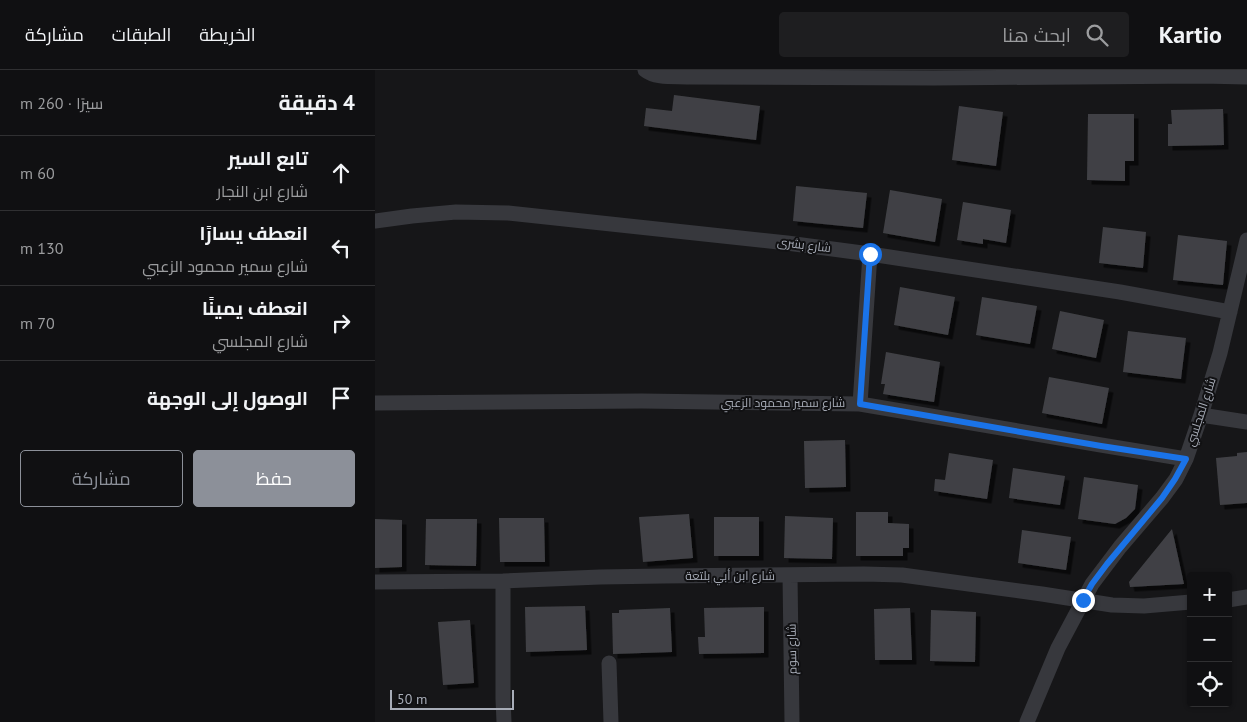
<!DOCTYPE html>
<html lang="ar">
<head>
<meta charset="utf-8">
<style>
	body { margin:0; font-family:"PT Sans",Cairo,sans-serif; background:#1e1e20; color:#f1f3f6; direction:rtl }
	.controls { position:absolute; right:15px; bottom:15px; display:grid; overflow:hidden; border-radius:5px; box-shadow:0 1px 4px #0004 }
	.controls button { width:45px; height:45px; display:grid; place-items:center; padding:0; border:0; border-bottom:1px solid #303032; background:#101012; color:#f1f3f6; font:25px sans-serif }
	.scale { position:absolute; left:15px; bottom:12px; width:124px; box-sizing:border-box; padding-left:5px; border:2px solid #a8adb8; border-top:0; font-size:14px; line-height:18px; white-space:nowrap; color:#a8adb8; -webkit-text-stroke:4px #111113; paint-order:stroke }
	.stop { position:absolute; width:15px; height:15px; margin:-11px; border:4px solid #1a73e8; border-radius:50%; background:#fff }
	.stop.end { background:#1a73e8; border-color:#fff; box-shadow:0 1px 5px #0008 }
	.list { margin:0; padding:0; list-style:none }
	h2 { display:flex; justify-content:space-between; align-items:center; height:65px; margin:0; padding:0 20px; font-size:21px }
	h2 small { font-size:16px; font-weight:400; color:#9c9d9f }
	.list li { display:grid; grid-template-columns:32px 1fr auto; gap:15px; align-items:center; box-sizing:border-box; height:75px; padding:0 20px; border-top:1px solid #303032 }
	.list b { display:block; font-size:19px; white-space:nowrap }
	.list p { margin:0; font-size:16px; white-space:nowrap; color:#9c9d9f }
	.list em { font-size:16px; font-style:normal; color:#9c9d9f }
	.actions { display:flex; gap:10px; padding:15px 20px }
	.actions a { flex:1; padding:11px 0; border:1px solid #8c9099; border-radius:5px; text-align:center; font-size:18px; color:#8c9099 }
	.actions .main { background:#8c9099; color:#fff }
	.icon { flex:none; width:28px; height:28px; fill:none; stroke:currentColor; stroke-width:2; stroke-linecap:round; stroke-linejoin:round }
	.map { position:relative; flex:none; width:872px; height:652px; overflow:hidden; direction:ltr }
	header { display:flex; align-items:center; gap:30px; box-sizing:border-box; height:70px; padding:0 25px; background:#101012; border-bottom:1px solid #303032 }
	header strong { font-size:24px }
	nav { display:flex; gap:28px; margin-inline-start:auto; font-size:18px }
	.search { width:350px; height:45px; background:#1e1e20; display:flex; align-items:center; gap:12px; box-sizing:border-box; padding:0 18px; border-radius:5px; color:#9c9d9f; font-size:19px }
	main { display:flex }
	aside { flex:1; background:#101012 }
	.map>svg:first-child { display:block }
	.building { fill:#404145; filter:url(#shadow) }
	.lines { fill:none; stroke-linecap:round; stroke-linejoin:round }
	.street { stroke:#37383d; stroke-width:15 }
	.route { stroke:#1a73e8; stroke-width:6 }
	.labels { text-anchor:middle; stroke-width:4; stroke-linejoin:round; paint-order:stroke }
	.street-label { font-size:12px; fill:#a8adb8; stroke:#111113 }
</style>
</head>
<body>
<header>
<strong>Kartio</strong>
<div class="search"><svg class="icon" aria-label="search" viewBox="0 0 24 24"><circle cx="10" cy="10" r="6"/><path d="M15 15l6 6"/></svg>ابحث هنا</div>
<nav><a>الخريطة</a><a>الطبقات</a><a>مشاركة</a></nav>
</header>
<main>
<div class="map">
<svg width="872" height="652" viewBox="0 0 872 652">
	<defs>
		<filter id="shadow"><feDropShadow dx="4.5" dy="4.5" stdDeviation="0" flood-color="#0009"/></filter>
	</defs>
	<rect width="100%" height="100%" fill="#161618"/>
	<path class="building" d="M 299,25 L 385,36 L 381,70 L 269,56 L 271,38 L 297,41 Z
		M 584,36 L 628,42 L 621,96 L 577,90 Z
		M 848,39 L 849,75 L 793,76 L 793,54 L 797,54 L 796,40 Z
		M 713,44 L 759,44 L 759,91 L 750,91 L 750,111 L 712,110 Z
		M 421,116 L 492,123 L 488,158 L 418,151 Z
		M 515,120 L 567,129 L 560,172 L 508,163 Z
		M 588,132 L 636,140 L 631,173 L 608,169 L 608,174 L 582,170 Z
		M 728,157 L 771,162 L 768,198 L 724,193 Z
		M 803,165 L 852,171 L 848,215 L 798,210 Z
		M 525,217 L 580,227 L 573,265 L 519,255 Z
		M 607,227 L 662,236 L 655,274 L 601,265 Z
		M 685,241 L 729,250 L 721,288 L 677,279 Z
		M 753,261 L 811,268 L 806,309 L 748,302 Z
		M 511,282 L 565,292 L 559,332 L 508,324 L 510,314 L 506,314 Z
		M 674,307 L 734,318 L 727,354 L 667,343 Z
		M 470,370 L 471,417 L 430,418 L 429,371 Z
		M 872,382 L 872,433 L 845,435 L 841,388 L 862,386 L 862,383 Z
		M 574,383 L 618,390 L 612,429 L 559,421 L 560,409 L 570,410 Z
		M 638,398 L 690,406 L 685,435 L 634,428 Z
		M 709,407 L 763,415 L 760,439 L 751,448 L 740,454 L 703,449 Z
		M 481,442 L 513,442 L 513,453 L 534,454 L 534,478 L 528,478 L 528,486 L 481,486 Z
		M 314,444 L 318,488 L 268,492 L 264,447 Z
		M 410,446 L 458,448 L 457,489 L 409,488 Z
		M 339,447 L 384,447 L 384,486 L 339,486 Z
		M 124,448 L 169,448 L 170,492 L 125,492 Z
		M 0,449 L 27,450 L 27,497 L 0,498 Z
		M 51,449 L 102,449 L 101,496 L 50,495 Z
		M 797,459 L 809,514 L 755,517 L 754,512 Z
		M 647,460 L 696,467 L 691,500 L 643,493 Z
		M 210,536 L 212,580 L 151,582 L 150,537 Z
		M 389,537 L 389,583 L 324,584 L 323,567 L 330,567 L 329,538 Z
		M 295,538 L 297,582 L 238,584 L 237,543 L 244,543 L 244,540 Z
		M 535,538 L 537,590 L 500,590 L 499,539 Z
		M 556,540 L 601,542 L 600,592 L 555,591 Z
		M 95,550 L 99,613 L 68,615 L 63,552 Z"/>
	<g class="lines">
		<path class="street" d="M 270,0 C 281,9 301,6 314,7 L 559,8 L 827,6 L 872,7
			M 0,151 L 37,146 L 81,142 L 133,143 L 412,173 L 495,184 L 745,222 L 855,242
			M 0,333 L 267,331 L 485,334 L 726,375 L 811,389
			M 485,334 L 495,184
			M 826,345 L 872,352
			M 415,505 L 417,652
			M 128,511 L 128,629 L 129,652
			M 0,512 L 128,511 L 225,507 L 288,506 L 489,504 L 527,505 L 667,524 L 737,535 L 769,536 L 816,532
			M 853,530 L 872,527
			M 234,593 L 236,652
			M 652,652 L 683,578 L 717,514 L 745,477 L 787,428 L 801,409 L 811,389 L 826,345 L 845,283 L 872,170"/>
	</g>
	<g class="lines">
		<path class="route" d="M 495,184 L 485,334 L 726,376 L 811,389 L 800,409 L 787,428 L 732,494 L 717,514 L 708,530"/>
	</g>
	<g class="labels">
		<g class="street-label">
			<text transform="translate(429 175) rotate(7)" y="4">شارع بشرى</text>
			<text x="408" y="337">شارع سمير محمود الزعبي</text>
			<text transform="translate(826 342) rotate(-72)" y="4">شارع المجلسي</text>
			<text x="355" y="510">شارع ابن أبي بلتعة</text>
			<text transform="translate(417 579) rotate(-91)" y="4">شارع سوم</text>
		</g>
	</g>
</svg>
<div class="controls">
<button>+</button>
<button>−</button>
<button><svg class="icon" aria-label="locate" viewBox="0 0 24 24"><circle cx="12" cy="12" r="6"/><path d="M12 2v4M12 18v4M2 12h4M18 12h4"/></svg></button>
</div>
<div class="scale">50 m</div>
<div class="stop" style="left:495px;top:184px"></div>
<div class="stop end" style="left:708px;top:530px"></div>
</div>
<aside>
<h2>4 دقيقة<small>سيرًا · 260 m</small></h2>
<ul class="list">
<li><svg class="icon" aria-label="ahead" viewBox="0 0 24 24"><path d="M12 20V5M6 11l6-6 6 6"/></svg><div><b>تابع السير</b><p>شارع ابن النجار</p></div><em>60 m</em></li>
<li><svg class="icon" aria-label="left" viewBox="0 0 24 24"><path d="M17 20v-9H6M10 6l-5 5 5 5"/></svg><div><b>انعطف يسارًا</b><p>شارع سمير محمود الزعبي</p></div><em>130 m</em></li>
<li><svg class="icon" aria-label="right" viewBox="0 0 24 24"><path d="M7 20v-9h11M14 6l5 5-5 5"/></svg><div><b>انعطف يمينًا</b><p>شارع المجلسي</p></div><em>70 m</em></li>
<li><svg class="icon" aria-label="arrive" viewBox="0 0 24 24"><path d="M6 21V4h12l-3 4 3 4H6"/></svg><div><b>الوصول إلى الوجهة</b></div></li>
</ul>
<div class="actions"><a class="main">حفظ</a><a>مشاركة</a></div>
</aside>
</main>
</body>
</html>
